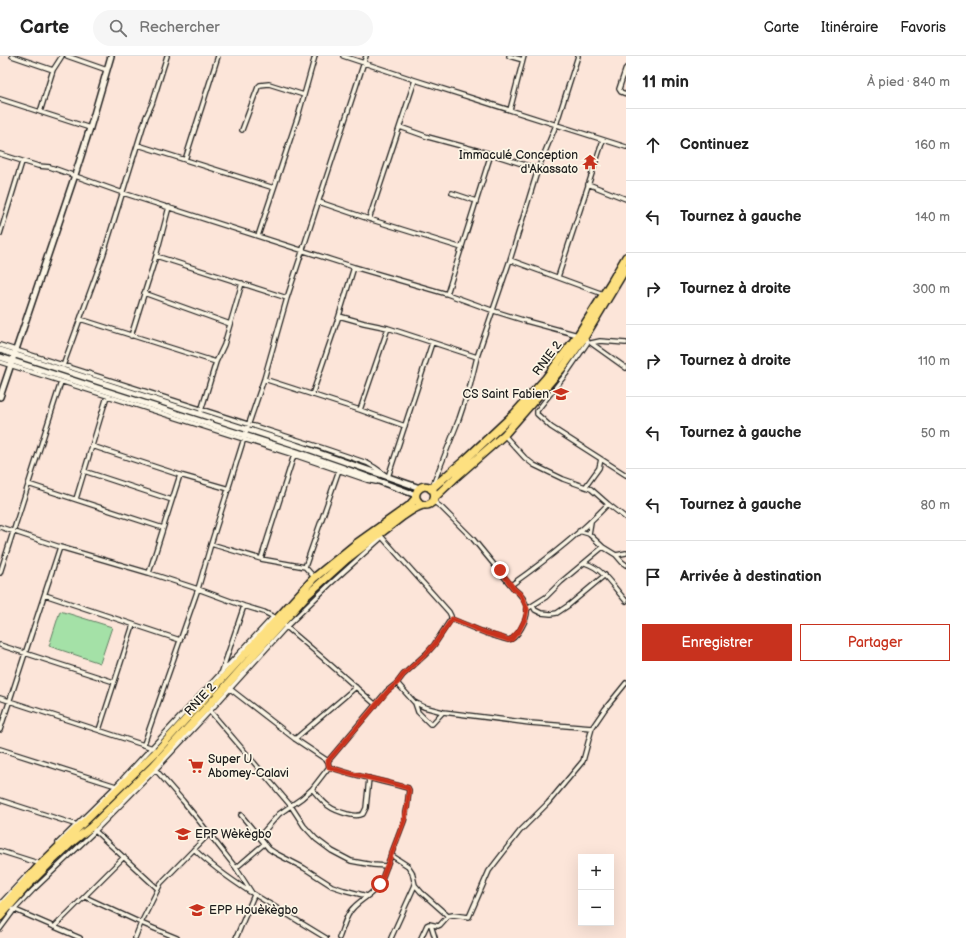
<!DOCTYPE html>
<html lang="fr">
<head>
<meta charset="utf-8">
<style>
	body { margin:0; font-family:"Balsamiq Sans",sans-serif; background:#f6f6f6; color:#222 }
	.controls { position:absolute; right:12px; bottom:12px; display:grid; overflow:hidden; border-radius:0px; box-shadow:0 4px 16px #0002 }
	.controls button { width:36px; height:36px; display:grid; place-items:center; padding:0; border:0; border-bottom:1px solid #e0e0e0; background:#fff; color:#222; font:20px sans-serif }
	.stop { position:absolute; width:12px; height:12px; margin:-9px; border:3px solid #c8321e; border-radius:50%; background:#fff }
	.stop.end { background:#c8321e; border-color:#fff; box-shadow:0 1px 4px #0008 }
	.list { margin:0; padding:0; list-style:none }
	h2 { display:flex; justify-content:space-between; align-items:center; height:52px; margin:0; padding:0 16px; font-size:17px }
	h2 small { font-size:13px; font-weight:400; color:#767676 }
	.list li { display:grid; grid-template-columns:26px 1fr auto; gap:12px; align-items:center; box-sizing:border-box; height:72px; padding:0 16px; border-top:1px solid #e0e0e0 }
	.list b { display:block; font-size:15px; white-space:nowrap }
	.list em { font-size:13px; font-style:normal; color:#767676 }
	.actions { display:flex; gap:8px; padding:12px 16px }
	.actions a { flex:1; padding:9px 0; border:1px solid #c8321e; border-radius:0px; text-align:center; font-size:14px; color:#c8321e }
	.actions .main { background:#c8321e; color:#fff }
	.icon { flex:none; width:22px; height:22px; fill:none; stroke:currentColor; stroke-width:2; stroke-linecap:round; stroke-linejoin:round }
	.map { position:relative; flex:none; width:626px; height:882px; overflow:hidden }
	header { display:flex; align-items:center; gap:24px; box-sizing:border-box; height:56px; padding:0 20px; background:#fff; border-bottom:1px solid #e0e0e0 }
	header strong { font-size:19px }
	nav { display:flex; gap:22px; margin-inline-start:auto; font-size:14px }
	.search { width:280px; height:36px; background:#f6f6f6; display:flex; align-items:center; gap:10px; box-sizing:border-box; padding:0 14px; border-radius:22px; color:#767676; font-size:15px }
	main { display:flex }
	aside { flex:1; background:#fff }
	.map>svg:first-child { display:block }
	.pitch { fill:#a4e1a7; stroke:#607e62 }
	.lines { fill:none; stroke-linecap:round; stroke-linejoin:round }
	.street-casing { stroke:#1c1c1c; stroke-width:6 }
	.secondary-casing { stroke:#1c1c1c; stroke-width:8 }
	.highway-casing { stroke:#1c1c1c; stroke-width:10 }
	.street { stroke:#fcf5e5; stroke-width:3.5 }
	.secondary { stroke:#fcf5e5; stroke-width:5 }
	.highway { stroke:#fde080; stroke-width:7 }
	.route { stroke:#c8321e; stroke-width:5 }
	.labels { text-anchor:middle; stroke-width:3.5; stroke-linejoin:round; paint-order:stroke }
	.poi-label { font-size:12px; fill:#1c1c1c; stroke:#fcf5e5; text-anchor:start }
	.street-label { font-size:12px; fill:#1c1c1c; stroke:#fcf5e5 }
</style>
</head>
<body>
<header>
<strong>Carte</strong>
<div class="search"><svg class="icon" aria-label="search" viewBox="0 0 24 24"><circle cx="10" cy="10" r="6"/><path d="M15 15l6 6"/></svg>Rechercher</div>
<nav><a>Carte</a><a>Itinéraire</a><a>Favoris</a></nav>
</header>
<main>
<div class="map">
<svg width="626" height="882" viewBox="0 0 626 882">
	<rect width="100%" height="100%" fill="#fce5d9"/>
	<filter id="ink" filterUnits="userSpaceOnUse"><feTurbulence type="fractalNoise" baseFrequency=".025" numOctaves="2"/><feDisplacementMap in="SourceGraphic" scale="8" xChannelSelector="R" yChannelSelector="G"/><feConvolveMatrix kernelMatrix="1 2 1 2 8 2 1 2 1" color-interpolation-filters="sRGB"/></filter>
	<g filter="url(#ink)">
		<path class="pitch" d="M 60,555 L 112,571 L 100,607 L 49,590 Z"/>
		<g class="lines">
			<defs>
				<path id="street" d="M 12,0 L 53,14
					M 67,0 L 107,14
					M 343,0 L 415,24 L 626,91
					M 509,0 L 523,4
					M 626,12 L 619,33 L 621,36 L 626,38
					M 0,43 L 90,72
					M 510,54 L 524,0
					M 40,56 L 53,14 L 62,0
					M 400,71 L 428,81 L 491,98 L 538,113
					M 242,74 L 258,31 L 260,29 L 269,28 L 304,39
					M 138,89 L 274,132
					M 0,98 L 38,110 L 50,111 L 123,137 L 354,211 L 447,238 L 494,255 L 526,265 L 578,279
					M 185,104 L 218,0
					M 588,128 L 626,143
					M 452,137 L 476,145
					M 319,146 L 369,163 L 462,192
					M 369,163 L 415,24
					M 0,178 L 22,106
					M 258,180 L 299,57 L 315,0
					M 156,200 L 287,242
					M 510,204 L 603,238
					M 558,221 L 603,84
					M 144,237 L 230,268
					M 447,238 L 491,98
					M 339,260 L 364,267 L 388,272 L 477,301
					M 80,263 L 216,306
					M 131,280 L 156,200 L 169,151
					M 584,282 L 588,286 L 566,318 L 540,351 L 537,355 L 537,358 L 551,371 L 626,419
					M 591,287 L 626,312
					M 591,287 L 600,285 L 626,287
					M 0,289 L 323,392 L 367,407 L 374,411 L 388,421 L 432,287
					M 0,306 L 294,399 L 367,424 L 376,426
					M 63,310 L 103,200 L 146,61 L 152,48 L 167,0
					M 264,323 L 360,354 L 405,370
					M 312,339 L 339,260 L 354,211
					M 360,354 L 388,272
					M 201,355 L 216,306 L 224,289 L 242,227
					M 504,379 L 525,402 L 534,409 L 563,423 L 591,433 L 608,448 L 626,462
					M 92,390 L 180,419 L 229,433
					M 84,415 L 172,444
					M 28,428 L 163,472
					M 433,429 L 459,363 L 470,330 L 477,301 L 510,204 L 538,113 L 556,69 L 578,0
					M 586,430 L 599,412 L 601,403
					M 76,443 L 107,340
					M 0,471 L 60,491 L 149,517 L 198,533 L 244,550 L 264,556 L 274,561
					M 579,475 L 589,478 L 603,491 L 616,499 L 622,506 L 626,509
					M 589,478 L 591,466
					M 381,480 L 449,556 L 451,560 L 451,563 C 467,569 482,577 498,581 C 501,582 505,583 508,584 C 517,584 528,562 527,554 C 526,545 521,538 514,533 L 473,483 L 442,452 L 433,445
					M 211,488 L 261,503 L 305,511 L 314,521
					M 616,499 L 626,497
					M 261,503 L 294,399
					M 585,507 C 604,513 613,531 626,545
					M 305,511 L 339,414
					M 0,517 L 61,326
					M 149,517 L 180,419
					M 511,529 C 545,505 579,479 608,448
					M 45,539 L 180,584
					M 533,550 L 535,554 L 541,557 L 551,558 L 557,557 L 569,549 L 605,519
					M 527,553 L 546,541 L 561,526 L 603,491
					M 284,569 L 324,603 L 376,649
					M 0,589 L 114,626
					M 222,615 L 244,550
					M 397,627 L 414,646 L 424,651 L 443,656 L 530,667 L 592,672 L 605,653 L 626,627
					M 229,632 L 295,683 L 328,705
					M 0,642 L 153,692
					M 415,647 L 418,656 L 430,668 L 432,668 L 443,656
					M 210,655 L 291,750 L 304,770 L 316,783 L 332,795 L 351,805 L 373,809 L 387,810
					M 0,674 L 60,491
					M 99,674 L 133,569
					M 295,683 L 356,631
					M 144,688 L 198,533 L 211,488 L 245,379 L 264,323 L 287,242 L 366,0
					M 0,693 L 116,730
					M 329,711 C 355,720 382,725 408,732 L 409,734 L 407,752 L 404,765 L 380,828 C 373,838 363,842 354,851 C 346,858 343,872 339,882
					M 155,713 L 183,745 L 200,766 L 236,812 L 252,837 L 326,882
					M 312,733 C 324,747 328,753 347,758 C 353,759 357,761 363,758 L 366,752 L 369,722
					M 0,744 L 77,769
					M 241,759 L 269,793 L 275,797 L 304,812 L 332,830 L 344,834 L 367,840
					M 93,773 L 158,833
					M 259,781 L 279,758 L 302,742 L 312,733 L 329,711 L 328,705 L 387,635 L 397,627 L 403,619 L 427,597 L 434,589 L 451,563
					M 58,787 L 116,730 L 273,561 L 274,561 L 276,563
					M 194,793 C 211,810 230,823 250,836
					M 0,795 L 38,807 L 40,809
					M 391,799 L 408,810 L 412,816 L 415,829 L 421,836 L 448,860 L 453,859 L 469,861 L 489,815 L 520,775 L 548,747 L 583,705 L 592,672
					M 236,812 L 264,788
					M 85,841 L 141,867 L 177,882
					M 1,847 L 27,819
					M 13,853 L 80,882
					M 431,869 L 435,882
					M 54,871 L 124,801
					M 0,873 L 14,854 L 33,834 L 95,775 L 155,714 L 210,655 L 286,571 L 329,529 L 380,483 L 382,477
					M 135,882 L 141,867 L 161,827 L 209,778
					M 236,882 L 254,839
					M 391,882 L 415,829
					M 421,882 L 427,869 L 429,868 L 438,870 L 440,869 L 448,860"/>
				<path id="secondary" d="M 0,294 L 296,389 L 420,432
					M 0,301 L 297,396 L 341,411 L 416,439
					M 0,341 L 75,119 L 90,72 L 111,0"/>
				<path id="highway" d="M 431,433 L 466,403 L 514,358 L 546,322 L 578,279 L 588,263 L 612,225 L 626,201
					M 434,442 L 456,421 L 504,379 L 545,332 L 563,311 L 584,282 L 626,212
					M 0,853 L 40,809 L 156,696 L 314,522 L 357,487 L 409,450 L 416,442
					M 0,861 L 26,831 L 49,808 L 71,787 L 91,771 L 153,710 L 226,630 L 306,540 L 347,503 L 403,460 C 409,456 416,451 423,449 C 426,449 428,450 431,447 C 433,446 434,444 434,442 C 435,439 434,435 432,433 C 421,423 407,442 423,449"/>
			</defs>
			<use href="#street" class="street-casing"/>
			<use href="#secondary" class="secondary-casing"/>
			<use href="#highway" class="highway-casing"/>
			<use href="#street" class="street"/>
			<use href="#secondary" class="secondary"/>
			<use href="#highway" class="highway"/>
		</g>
	</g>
	<g class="lines" filter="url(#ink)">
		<path class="route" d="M 380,828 L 404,765 L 407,752 L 409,734 L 408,732 C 382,724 355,720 329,711 L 328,705 L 387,636 L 397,627 L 403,619 L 427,597 L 434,589 L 452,563 L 486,577 L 503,582 L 508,584 L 512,583 L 515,579 L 519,575 L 525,563 L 527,553 L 521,539 L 514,533 L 500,514"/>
	</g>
	<defs>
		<symbol id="temple-bare" viewBox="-9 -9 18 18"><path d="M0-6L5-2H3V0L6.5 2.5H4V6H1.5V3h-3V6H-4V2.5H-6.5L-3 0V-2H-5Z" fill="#c8321e" stroke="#fcf5e5" stroke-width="2.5" paint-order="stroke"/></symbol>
		<symbol id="school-bare" viewBox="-9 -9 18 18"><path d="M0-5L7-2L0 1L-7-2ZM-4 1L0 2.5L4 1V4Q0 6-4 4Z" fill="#c8321e" stroke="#fcf5e5" stroke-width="2.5" paint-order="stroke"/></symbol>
		<symbol id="supermarket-bare" viewBox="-9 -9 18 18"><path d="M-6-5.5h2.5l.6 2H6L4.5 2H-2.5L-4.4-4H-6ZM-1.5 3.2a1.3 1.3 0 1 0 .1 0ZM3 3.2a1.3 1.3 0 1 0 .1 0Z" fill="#c8321e" stroke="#fcf5e5" stroke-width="2.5" paint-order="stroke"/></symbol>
	</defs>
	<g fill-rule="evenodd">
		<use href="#temple-bare" x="579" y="95" width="22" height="22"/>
		<use href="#school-bare" x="550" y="327" width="22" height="22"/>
		<use href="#supermarket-bare" x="185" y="699" width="22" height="22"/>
		<use href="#school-bare" x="172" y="767" width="22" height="22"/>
		<use href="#school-bare" x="186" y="843" width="22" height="22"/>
	</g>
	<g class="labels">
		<g class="poi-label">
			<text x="578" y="103" text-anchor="end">Immaculé Conception<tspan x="578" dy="14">d'Akassato</tspan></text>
			<text x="549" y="342" text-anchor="end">CS Saint Fabien</text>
			<text x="208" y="707">Super U<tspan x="208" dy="14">Abomey-Calavi</tspan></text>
			<text x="195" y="782">EPP Wèkègbo</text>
			<text x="209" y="858">EPP Houèkègbo</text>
		</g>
		<g class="street-label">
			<text transform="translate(547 302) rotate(-53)" y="4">RNIE 2</text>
			<text transform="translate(200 643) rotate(-47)" y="4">RNIE 2</text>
		</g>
	</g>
</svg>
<div class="controls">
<button>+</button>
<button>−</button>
</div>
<div class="stop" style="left:380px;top:828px"></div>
<div class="stop end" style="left:500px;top:514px"></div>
</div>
<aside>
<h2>11 min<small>À pied · 840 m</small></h2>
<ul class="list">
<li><svg class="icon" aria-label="ahead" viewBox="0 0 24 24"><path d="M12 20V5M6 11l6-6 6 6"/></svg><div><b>Continuez</b></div><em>160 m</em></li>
<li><svg class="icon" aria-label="left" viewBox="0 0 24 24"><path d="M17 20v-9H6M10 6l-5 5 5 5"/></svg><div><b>Tournez à gauche</b></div><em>140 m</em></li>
<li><svg class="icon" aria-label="right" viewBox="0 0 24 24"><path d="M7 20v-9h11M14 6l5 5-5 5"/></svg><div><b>Tournez à droite</b></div><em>300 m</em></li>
<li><svg class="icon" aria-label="right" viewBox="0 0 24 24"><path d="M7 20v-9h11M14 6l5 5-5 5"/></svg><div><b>Tournez à droite</b></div><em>110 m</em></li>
<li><svg class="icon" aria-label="left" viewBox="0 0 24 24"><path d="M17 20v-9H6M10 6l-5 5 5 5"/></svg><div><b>Tournez à gauche</b></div><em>50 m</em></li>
<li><svg class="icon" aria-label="left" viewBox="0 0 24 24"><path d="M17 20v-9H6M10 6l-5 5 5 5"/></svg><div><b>Tournez à gauche</b></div><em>80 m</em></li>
<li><svg class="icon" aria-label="arrive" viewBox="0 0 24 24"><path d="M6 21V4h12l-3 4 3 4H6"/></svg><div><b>Arrivée à destination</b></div></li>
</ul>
<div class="actions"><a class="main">Enregistrer</a><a>Partager</a></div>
</aside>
</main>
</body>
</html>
